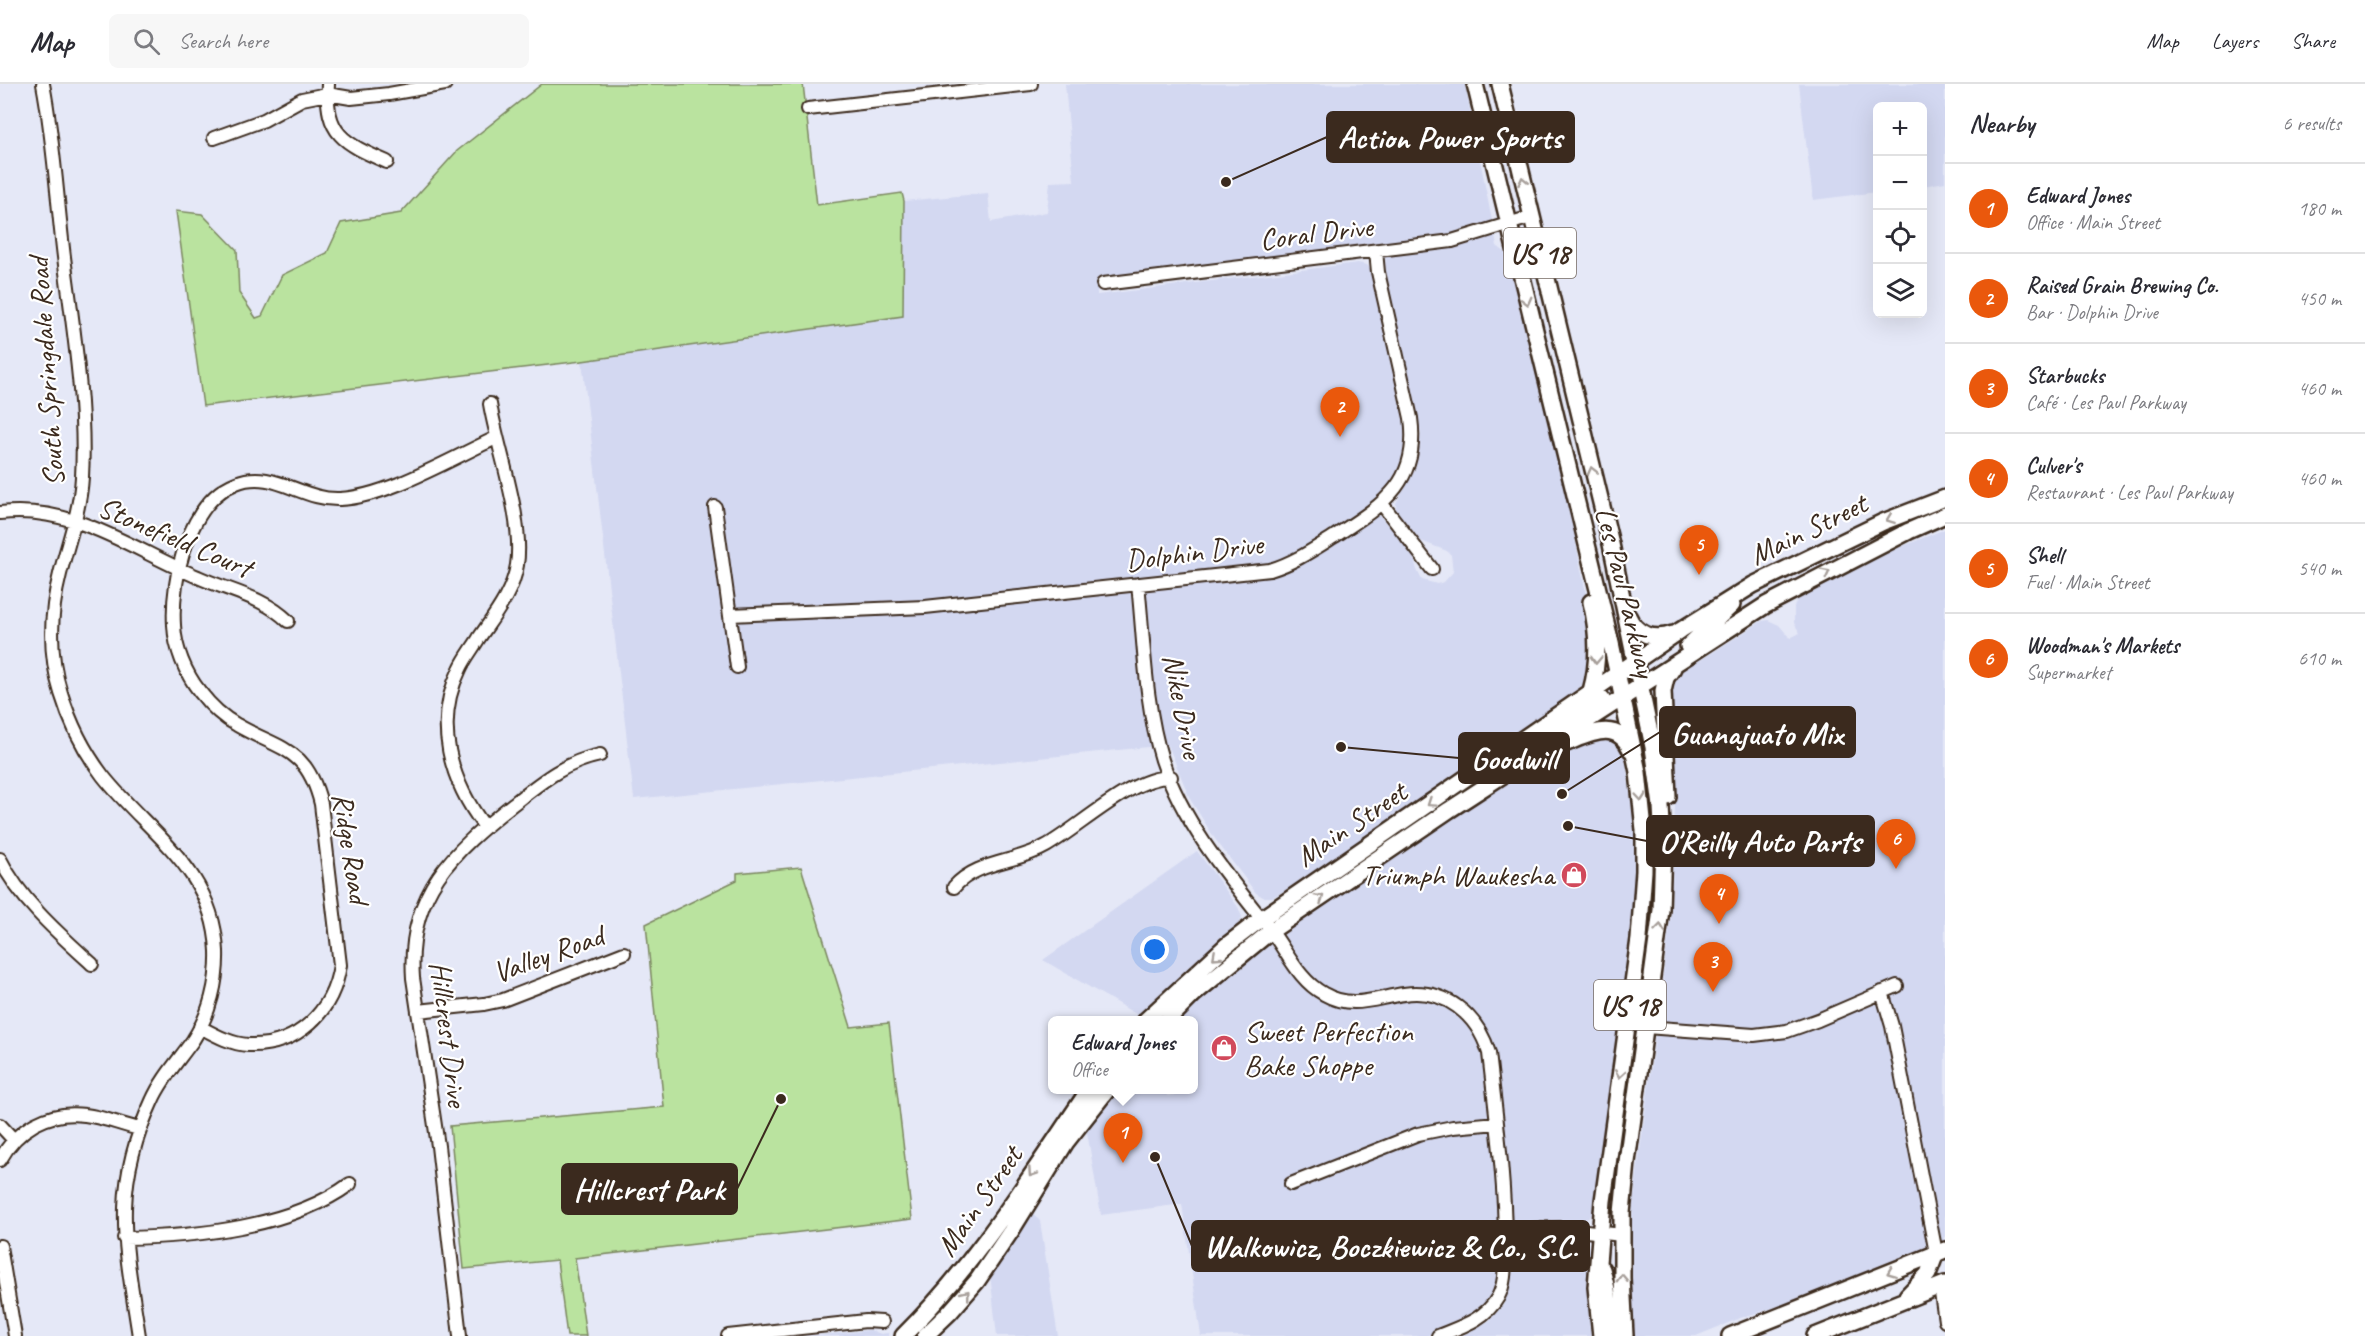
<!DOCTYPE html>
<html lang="en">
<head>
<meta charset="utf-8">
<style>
	body { margin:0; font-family:Caveat,sans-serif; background:#f7f7f7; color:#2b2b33 }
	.controls { position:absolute; right:18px; top:18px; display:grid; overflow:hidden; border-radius:9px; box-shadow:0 6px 24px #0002 }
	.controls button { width:54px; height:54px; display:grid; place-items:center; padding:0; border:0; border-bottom:2px solid #e1e1e2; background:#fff; color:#2b2b33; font:30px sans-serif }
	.you { position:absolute; left:1155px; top:866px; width:21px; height:21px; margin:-15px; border:4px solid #fff; border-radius:50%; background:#1a73e8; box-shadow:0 0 0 9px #1a73e833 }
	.badge { display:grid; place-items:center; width:39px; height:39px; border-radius:50%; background:#ea580c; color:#fff; font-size:20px; font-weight:700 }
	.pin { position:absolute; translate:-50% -50px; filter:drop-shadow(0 2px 3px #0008) }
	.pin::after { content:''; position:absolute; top:32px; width:21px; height:18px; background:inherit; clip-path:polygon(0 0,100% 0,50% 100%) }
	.popup { position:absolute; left:1048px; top:932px; width:150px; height:78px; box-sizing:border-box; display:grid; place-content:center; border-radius:9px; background:#fff; filter:drop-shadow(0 2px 4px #0005); font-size:20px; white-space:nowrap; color:#7c7c81 }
	.popup b { font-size:22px; color:#2b2b33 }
	.popup::after { content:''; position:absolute; left:50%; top:100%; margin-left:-12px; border:12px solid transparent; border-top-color:#fff }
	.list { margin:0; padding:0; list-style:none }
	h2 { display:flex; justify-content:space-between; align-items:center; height:78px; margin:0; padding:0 24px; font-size:26px }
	h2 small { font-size:20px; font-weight:400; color:#7c7c81 }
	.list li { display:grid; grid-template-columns:39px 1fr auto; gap:18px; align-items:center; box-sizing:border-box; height:90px; padding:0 24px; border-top:2px solid #e1e1e2 }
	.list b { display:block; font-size:22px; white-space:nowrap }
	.list p { margin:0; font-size:20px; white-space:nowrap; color:#7c7c81 }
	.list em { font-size:20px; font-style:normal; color:#7c7c81 }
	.icon { flex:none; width:33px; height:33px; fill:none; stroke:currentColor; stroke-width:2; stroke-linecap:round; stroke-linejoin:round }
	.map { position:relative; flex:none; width:1945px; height:1252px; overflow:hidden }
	header { display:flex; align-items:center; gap:36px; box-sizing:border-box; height:84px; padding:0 30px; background:#fff; border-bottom:2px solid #e1e1e2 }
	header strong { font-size:28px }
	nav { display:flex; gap:33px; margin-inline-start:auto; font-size:21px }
	.search { width:420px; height:54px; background:#f7f7f7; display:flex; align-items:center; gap:15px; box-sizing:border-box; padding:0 21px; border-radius:9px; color:#7c7c81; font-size:22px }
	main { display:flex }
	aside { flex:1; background:#fff }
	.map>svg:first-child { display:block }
	.built { fill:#d3d8f1; fill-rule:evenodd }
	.green { fill:#bae39f; stroke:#7a865e; stroke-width:1.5 }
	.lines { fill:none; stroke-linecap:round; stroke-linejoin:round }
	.minor-casing { stroke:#3b2a1e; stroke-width:16 }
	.major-casing { stroke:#3b2a1e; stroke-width:20 }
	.minor { stroke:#fff; stroke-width:12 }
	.major { stroke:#fff; stroke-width:15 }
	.oneway { stroke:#a79f9a }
	.labels { text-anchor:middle; stroke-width:4.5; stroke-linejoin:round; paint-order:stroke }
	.shield { fill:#fff; stroke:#766a62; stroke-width:1.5 }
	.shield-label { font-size:28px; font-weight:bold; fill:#3b2a1e }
	.street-label { font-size:30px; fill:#3b2a1e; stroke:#fff }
	.poi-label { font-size:30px; fill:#3b2a1e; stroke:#fff; text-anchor:end }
	.leader { fill:none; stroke:#3b2a1e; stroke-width:2 }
	.callout-dot { fill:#3b2a1e; stroke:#fff; stroke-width:2 }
	.callout { fill:#3b2a1e; stroke:#3b2a1e; stroke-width:2 }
	.callout-label { font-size:32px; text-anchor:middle; font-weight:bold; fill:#fff }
</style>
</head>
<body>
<header>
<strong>Map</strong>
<div class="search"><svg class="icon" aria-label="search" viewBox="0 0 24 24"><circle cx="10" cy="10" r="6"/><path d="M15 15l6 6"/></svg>Search here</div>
<nav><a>Map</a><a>Layers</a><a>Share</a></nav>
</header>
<main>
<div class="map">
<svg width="1945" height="1252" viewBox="0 0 1945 1252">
	<rect width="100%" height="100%" fill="#e5e8f7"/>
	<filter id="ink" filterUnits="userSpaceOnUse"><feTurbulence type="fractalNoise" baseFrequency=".0167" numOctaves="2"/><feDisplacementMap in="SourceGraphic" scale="12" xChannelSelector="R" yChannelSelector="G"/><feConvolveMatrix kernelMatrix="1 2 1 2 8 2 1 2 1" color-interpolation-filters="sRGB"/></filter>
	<g filter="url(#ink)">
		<path class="built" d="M 1065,0 L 1465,0 L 1497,162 L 1506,169 L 1510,181 L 1566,408 L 1589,526 L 1589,592 L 1572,615 L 1326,783 L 1273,813 L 1263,813 L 1256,809 L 1215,755 L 1190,715 L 1168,661 L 634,715 L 582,277 L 903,232 L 904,117 L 988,109 L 991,138 L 1047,128 L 1050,98 L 1074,97 ZM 1385,159 L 1386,189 L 1421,349 L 1415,386 L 1396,419 L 1396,426 L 1421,457 L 1447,467 L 1451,471 L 1453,488 L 1444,498 L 1437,500 L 1422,496 L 1417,486 L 1412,468 L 1371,422 L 1385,408 L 1395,393 L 1402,376 L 1406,346 L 1371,185 L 1367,181 L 1358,179 L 1097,211 L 1097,195 Z
			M 1799,0 L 1945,0 L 1945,98 L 1923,102 L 1922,22 L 1878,22 L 1877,108 L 1813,116 Z
			M 1945,445 L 1945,1157 L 1799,1216 L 1743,1233 L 1696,1252 L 1633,1252 L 1629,1177 L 1633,1120 L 1671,831 L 1675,723 L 1667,604 L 1677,588 L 1704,574 L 1762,537 L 1768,536 L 1779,541 L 1790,554 L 1800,549 L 1794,539 L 1794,523 L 1798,515 L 1806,509 L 1859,480 Z
			M 1599,651 L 1613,652 L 1624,666 L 1634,735 L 1635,799 L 1633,829 L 1593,1128 L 1591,1132 L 1581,1139 L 1538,1138 L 1497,1142 L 1499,1191 L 1490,1215 L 1483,1225 L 1462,1238 L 1426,1252 L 1201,1252 L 1182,1120 L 1101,1131 L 1086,1042 L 1113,1006 L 1166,1006 L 1167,1012 L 1191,1009 L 1191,1006 L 1194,1006 L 1194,936 L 1183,936 L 1182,928 L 1292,844 L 1328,812 L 1548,671 Z
			M 1197,767 L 1238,823 L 1242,833 L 1240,838 L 1141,933 L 1043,876 Z
			M 1031,1128 L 1040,1137 L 1058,1252 L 997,1252 L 990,1190 Z
			M 1526,1152 L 1576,1154 L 1587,1159 L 1591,1173 L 1592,1252 L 1462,1252 L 1489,1237 L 1504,1220 L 1510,1203 L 1512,1158 L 1514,1155 Z
			M 870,1246 L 881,1250 L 888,1249 L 889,1252 L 814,1252 Z"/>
		<path class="green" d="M 542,0 L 803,0 L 817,121 L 902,109 L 904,117 L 903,232 L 582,277 L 203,322 L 176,127 L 202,130 L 237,166 L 239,209 L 256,234 L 262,232 L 282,191 L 327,169 L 341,139 L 401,129 L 457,67 Z
			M 801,783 L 851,943 L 889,939 L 912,1135 L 575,1174 L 586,1252 L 567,1252 L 557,1176 L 464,1185 L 450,1042 L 664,1023 L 646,840 L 737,796 L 737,789 Z"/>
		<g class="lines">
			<defs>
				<path id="minor" d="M 43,0 C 54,57 57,116 64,173 C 73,243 86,322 82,393 C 80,427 68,458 60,490 C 50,529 49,571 61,609 C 70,639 84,667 103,692 C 149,750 213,784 217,867 C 218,897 210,930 193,956 C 179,976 162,994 152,1017 C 111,1105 125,1160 139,1252
					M 328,0 C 325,51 344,59 387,78
					M 808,25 L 1031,0
					M 214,54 L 264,36 L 302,15 L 327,10 L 351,14 L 389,10 L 445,0
					M 1103,200 L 1452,157 L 1531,133
					M 1382,420 L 1432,485
					M 715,423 L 737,583
					M 0,429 C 74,420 133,466 198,493 C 229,507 264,513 288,537
					M 1138,500 C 1144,557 1145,622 1162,676 C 1183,739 1228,793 1269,844 C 1287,867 1298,896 1324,910 C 1352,926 1375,914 1404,910 C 1445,904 1477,930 1489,969 C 1496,1032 1505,1095 1505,1160 C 1504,1178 1507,1196 1498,1213 C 1485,1236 1460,1243 1438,1252
					M 730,531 L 925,523 L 1270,486 C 1294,479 1314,465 1335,452 C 1382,421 1420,399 1411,334 L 1378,188 L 1376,167
					M 485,743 C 450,697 433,639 460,585 C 465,574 473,564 479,554 C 494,532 513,508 517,481 C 524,436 498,367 490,320
					M 0,775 C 20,816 59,850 92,880
					M 954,803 C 976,777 1017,779 1046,762 C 1080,743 1132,692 1171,693
					M 1882,908 L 1892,942 L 1936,1169
					M 418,927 L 484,920 L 503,916 L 624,869
					M 200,943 C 215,951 231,960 248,961 C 297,963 333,928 340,881 L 321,720 C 307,663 280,666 237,641 C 222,633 210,621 200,608 C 185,589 175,564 174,541 C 171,495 189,417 236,399 C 273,384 302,417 340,415 C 387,413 452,374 496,354
					M 1646,943 L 1754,951 L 1787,947 L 1818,936 L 1897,902
					M 0,1041 L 13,1055
					M 0,1076 C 17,1045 48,1026 85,1031 C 104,1033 121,1041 140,1045
					M 1291,1100 L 1418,1050 L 1453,1043 L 1497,1039
					M 1505,1146 L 1559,1144 L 1622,1151
					M 124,1154 C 195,1153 292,1143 350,1100
					M 0,1162 L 15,1252
					M 1940,1202 L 1945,1237
					M 460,1252 L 438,1062 L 413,894 C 407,809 453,768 513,720 C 541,698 565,678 600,671
					M 728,1252 L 866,1237 L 882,1238"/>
				<path id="major" d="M 1475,0 L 1611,559 L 1638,688 L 1644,746 L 1644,787 L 1639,855 L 1603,1117 L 1596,1203 L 1601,1252
					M 1500,0 L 1611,460 L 1653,663 L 1661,722 L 1663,760 L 1661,826 L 1627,1078 L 1622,1129 L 1622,1194 L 1625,1252
					M 1591,518 C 1598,547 1599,579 1591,607
					M 1628,532 C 1636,551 1654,557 1673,550
					M 1688,562 L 1732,521
					M 1534,659 L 1602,615
					M 1561,661 C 1587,652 1616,633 1631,666
					M 1668,713 L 1663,607 L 1666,594 L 1673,584
					M 1146,936 L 1226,862 L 1261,835 L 1681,546 L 1753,501 L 1883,438 L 1945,414
					M 1168,936 L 1194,910 L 1271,847 L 1449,726 L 1766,521 L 1909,447 L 1945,431
					M 1602,1185 L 1607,1205 L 1612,1252
					M 1907,1212 L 1928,1190 L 1936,1169
					M 903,1252 C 977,1179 1031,1091 1089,1006
					M 925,1252 L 950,1228 L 977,1197 L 1011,1147 L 1066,1058 L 1107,1006
					M 1730,1252 L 1945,1166
					M 1815,1252 L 1945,1200"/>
			</defs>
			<use href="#minor" class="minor-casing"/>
			<use href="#major" class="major-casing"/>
			<use href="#minor" class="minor"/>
			<use href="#major" class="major"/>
		</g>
		<defs><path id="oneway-chevron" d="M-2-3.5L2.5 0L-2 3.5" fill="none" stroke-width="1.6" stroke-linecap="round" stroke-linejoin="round" transform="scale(1.5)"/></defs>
		<g class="oneway">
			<use href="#oneway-chevron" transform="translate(1523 97) rotate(-103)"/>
			<use href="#oneway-chevron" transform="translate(1527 217) rotate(76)"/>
			<use href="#oneway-chevron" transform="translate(1592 387) rotate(-104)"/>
			<use href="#oneway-chevron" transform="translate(1890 435) rotate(159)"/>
			<use href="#oneway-chevron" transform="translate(1826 489) rotate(-27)"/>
			<use href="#oneway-chevron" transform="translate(1596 576) rotate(92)"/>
			<use href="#oneway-chevron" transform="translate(1641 713) rotate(85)"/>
			<use href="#oneway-chevron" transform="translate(1431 719) rotate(146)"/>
			<use href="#oneway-chevron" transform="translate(1320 814) rotate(-34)"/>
			<use href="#oneway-chevron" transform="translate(1660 844) rotate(-84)"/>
			<use href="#oneway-chevron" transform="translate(1216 872) rotate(138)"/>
			<use href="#oneway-chevron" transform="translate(1620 990) rotate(99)"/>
			<use href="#oneway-chevron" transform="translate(1032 1089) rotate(124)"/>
			<use href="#oneway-chevron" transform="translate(1891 1188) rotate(158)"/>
			<use href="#oneway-chevron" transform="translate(1622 1194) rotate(-92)"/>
			<use href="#oneway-chevron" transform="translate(966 1210) rotate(-51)"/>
		</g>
	</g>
	<defs>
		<symbol id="shop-disc" viewBox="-11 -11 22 22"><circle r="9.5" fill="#d1495b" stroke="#fff"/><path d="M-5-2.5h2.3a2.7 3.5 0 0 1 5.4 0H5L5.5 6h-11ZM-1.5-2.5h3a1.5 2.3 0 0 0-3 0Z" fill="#fff"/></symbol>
	</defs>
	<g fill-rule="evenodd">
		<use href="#shop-disc" x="1559" y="776" width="30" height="30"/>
		<use href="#shop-disc" x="1209" y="949" width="30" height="30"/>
	</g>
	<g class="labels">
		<g class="shield">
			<rect x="1504" y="144" width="72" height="50" rx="4.5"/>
			<rect x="1594" y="896" width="72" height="50" rx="4.5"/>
		</g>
		<g class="shield-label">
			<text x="1540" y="179">US 18</text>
			<text x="1630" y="931">US 18</text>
		</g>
		<g class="street-label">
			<text transform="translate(1316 149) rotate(-7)" y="10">Coral Drive</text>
			<text transform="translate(46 288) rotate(-94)" y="10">South Springdale Road</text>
			<text transform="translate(1808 445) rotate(-26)" y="10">Main Street</text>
			<text transform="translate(175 453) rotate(23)" y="10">Stonefield Court</text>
			<text transform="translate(1194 468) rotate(-7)" y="10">Dolphin Drive</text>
			<text transform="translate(1626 508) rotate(76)" y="10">Les Paul Parkway</text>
			<text transform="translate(1183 622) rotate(79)" y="10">Nike Drive</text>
			<text transform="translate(1351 740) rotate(-34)" y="10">Main Street</text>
			<text transform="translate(351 764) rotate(81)" y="10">Ridge Road</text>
			<text transform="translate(548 870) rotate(-20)" y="10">Valley Road</text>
			<text transform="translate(449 950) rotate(83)" y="10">Hillcrest Drive</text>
			<text transform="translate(979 1117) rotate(-55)" y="10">Main Street</text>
		</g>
		<g class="poi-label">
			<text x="1554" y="801">Triumph Waukesha</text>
			<text x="1244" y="957" text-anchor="start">Sweet Perfection<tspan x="1244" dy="34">Bake Shoppe</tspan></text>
		</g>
	</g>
	<path class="leader" d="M1226 98L1327 53M1562 710L1660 648M1341 663L1459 674M1568 742L1647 757M781 1015L737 1105M1155 1073L1192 1162"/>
	<g class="callout-dot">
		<circle cx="1226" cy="98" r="6"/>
		<circle cx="1562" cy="710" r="6"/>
		<circle cx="1341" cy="663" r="6"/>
		<circle cx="1568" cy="742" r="6"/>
		<circle cx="781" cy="1015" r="6"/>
		<circle cx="1155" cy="1073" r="6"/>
	</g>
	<g class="callout">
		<rect x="1327" y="28" width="247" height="50" rx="6"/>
		<rect x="1660" y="623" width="195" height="50" rx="6"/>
		<rect x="1459" y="649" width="110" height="50" rx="6"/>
		<rect x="1647" y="732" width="227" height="50" rx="6"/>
		<rect x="562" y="1080" width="175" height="50" rx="6"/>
		<rect x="1192" y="1137" width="397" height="50" rx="6"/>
	</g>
	<g class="callout-label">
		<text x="1450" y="64">Action Power Sports</text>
		<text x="1757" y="660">Guanajuato Mix</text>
		<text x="1514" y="685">Goodwill</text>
		<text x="1760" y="768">O'Reilly Auto Parts</text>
		<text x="649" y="1116">Hillcrest Park</text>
		<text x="1391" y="1173">Walkowicz, Boczkiewicz &amp; Co., S.C.</text>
	</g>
</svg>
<div class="controls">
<button>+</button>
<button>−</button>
<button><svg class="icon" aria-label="locate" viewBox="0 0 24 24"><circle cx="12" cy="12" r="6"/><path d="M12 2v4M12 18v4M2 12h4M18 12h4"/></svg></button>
<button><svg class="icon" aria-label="layers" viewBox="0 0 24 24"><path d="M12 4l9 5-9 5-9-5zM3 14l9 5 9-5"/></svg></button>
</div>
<div class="you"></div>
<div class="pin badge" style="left:1123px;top:1079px">1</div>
<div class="popup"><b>Edward Jones</b>Office</div>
<div class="pin badge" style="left:1340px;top:353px">2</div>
<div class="pin badge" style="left:1713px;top:908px">3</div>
<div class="pin badge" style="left:1719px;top:840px">4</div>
<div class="pin badge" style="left:1699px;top:491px">5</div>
<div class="pin badge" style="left:1896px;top:785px">6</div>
</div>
<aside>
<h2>Nearby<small>6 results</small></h2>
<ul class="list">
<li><span class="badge">1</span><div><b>Edward Jones</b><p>Office · Main Street</p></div><em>180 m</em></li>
<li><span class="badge">2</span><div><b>Raised Grain Brewing Co.</b><p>Bar · Dolphin Drive</p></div><em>450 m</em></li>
<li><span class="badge">3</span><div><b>Starbucks</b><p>Café · Les Paul Parkway</p></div><em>460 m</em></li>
<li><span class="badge">4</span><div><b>Culver's</b><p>Restaurant · Les Paul Parkway</p></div><em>460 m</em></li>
<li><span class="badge">5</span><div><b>Shell</b><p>Fuel · Main Street</p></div><em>540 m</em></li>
<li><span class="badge">6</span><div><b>Woodman's Markets</b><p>Supermarket</p></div><em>610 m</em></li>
</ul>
</aside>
</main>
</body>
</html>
